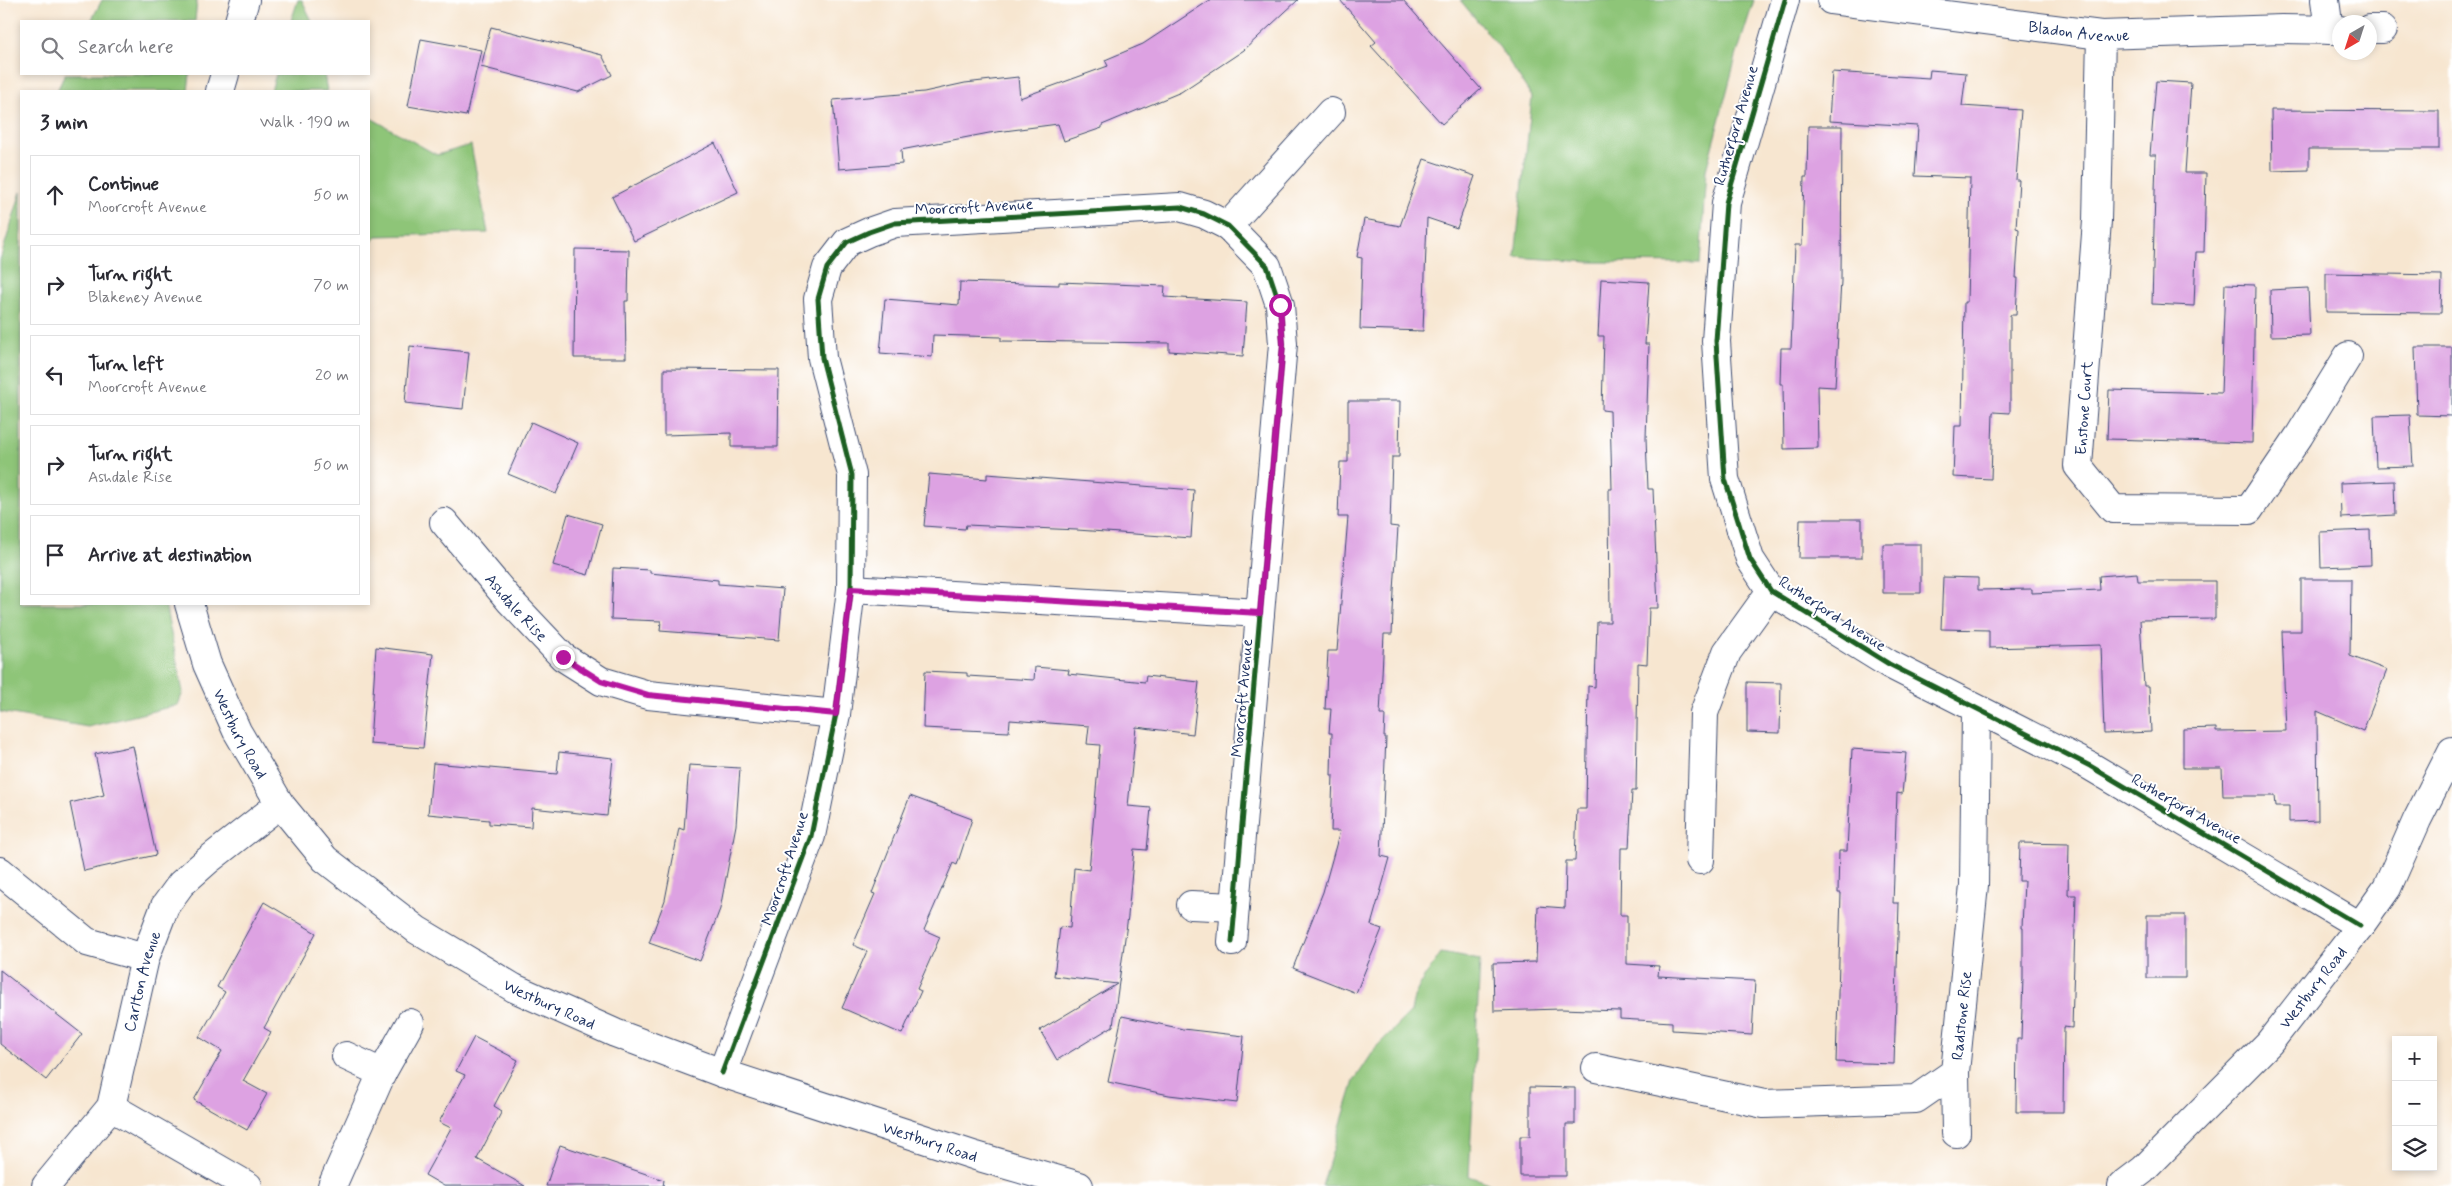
<!DOCTYPE html>
<html lang="en">
<head>
<meta charset="utf-8">
<style>
	body { margin:0; font-family:Mynerve,sans-serif; background:#f2f2f3; color:#2b2b33 }
	.controls { position:absolute; right:15px; bottom:15px; display:grid; overflow:hidden; border-radius:0px; box-shadow:0 2px 8px #0003 }
	.controls button { width:45px; height:45px; display:grid; place-items:center; padding:0; border:0; border-bottom:1px solid #e1e1e2; background:#fff; color:#2b2b33; font:25px sans-serif }
	.compass { position:absolute; left:2332px; top:15px; width:45px; height:45px; border-radius:50%; background:#fff; box-shadow:0 2px 8px #0003; rotate:219deg }
	.stop { position:absolute; width:15px; height:15px; margin:-11px; border:4px solid #b5179e; border-radius:50%; background:#fff }
	.stop.end { background:#b5179e; border-color:#fff; box-shadow:0 1px 5px #0008 }
	.list { margin:0; padding:0; list-style:none }
	h2 { display:flex; justify-content:space-between; align-items:center; height:65px; margin:0; padding:0 20px; font-size:21px }
	h2 small { font-size:16px; font-weight:400; color:#7c7c81 }
	.list li { display:grid; grid-template-columns:32px 1fr auto; gap:15px; align-items:center; box-sizing:border-box; height:80px; margin:0 10px 10px; padding:0 10px; border:1px solid #e1e1e2; border-radius:0px }
	.list b { display:block; font-size:19px; white-space:nowrap }
	.list p { margin:0; font-size:16px; white-space:nowrap; color:#7c7c81 }
	.list em { font-size:16px; font-style:normal; color:#7c7c81 }
	.icon { flex:none; width:28px; height:28px; fill:none; stroke:currentColor; stroke-width:2; stroke-linecap:round; stroke-linejoin:round }
	.map { position:relative; flex:none; width:2452px; height:1186px; overflow:hidden }
	.search { position:absolute; background:#fff; box-shadow:0 2px 8px #0003; left:20px; top:20px; width:350px; height:55px; display:flex; align-items:center; gap:12px; box-sizing:border-box; padding:0 18px; border-radius:0px; color:#7c7c81; font-size:19px }
	.panel { position:absolute; background:#fff; box-shadow:0 2px 8px #0003; left:20px; top:90px; width:350px; height:515px; border-radius:0px }
	.map>svg:first-child { display:block }
	.green { fill:#8ec578; stroke:#547a6b }
	.building { fill:#dda2e2 }
	.lines { fill:none; stroke-linecap:round; stroke-linejoin:round }
	.minor-casing { stroke:#3c4a6f; stroke-width:30 }
	.minor { stroke:#fff; stroke-width:28 }
	.cycleway-casing { stroke:#fff; stroke-width:8 }
	.cycleway { stroke:#1b5e20; stroke-width:5 }
	.route { stroke:#b5179e; stroke-width:6 }
	.labels { text-anchor:middle; stroke-width:4; stroke-linejoin:round; paint-order:stroke }
	.street-label { font-size:16px; fill:#1b2f5e; stroke:#fff }
</style>
</head>
<body>
<div class="map">
<svg width="2452" height="1186" viewBox="0 0 2452 1186">
	<rect width="100%" height="100%" fill="#fff"/>
	<filter id="ink" filterUnits="userSpaceOnUse"><feTurbulence type="fractalNoise" baseFrequency=".02" numOctaves="2"/><feDisplacementMap in="SourceGraphic" scale="10" xChannelSelector="R" yChannelSelector="G"/><feConvolveMatrix kernelMatrix="1 2 1 2 8 2 1 2 1" color-interpolation-filters="sRGB"/></filter>
	<filter id="wash" filterUnits="userSpaceOnUse"><feTurbulence type="fractalNoise" baseFrequency=".0096" numOctaves="4" result="noise"/><feDisplacementMap in="SourceGraphic" scale="20" xChannelSelector="R" yChannelSelector="G"/><feGaussianBlur stdDeviation="1.12" result="paint"/><feColorMatrix in="noise" values="0 0 0 0 0 0 0 0 0 0 0 0 0 0 0 0 0 1.4 0 .05"/><feComposite in="paint" operator="in"/></filter>
	<g filter="url(#wash)">
		<rect width="100%" height="100%" fill="#f7e6d0"/>
		<path class="green" d="M 102,0 L 197,0 L 195,21 L 91,21 Z
			M 298,0 L 302,0 L 312,21 L 291,21 Z
			M 1460,0 L 1754,0 L 1736,57 L 1706,170 L 1700,263 L 1589,262 L 1515,257 L 1532,97 L 1500,48 Z
			M 65,74 L 190,74 L 188,91 L 57,91 Z
			M 276,74 L 324,74 L 327,91 L 271,91 Z
			M 369,117 L 437,155 L 471,145 L 488,233 L 376,236 L 369,246 Z
			M 21,192 L 21,604 L 165,604 L 183,692 L 178,705 L 88,727 L 0,712 L 0,260 Z
			M 1441,953 L 1480,960 L 1469,1176 L 1498,1186 L 1322,1186 L 1354,1081 L 1377,1046 L 1411,1012 L 1414,997 L 1423,979 Z"/>
		<g id="blocks">
			<path class="building" d="M 1210,0 L 1298,0 L 1244,50 L 1181,92 L 1102,125 L 1102,128 L 1064,141 L 1058,124 L 989,133 L 901,150 L 902,164 L 839,169 L 833,100 L 924,92 L 965,83 L 1018,77 L 1020,98 L 1108,66 L 1105,60 L 1143,44 Z
				M 1340,0 L 1403,0 L 1481,89 L 1442,124 L 1371,46 L 1376,42 Z
				M 491,27 L 602,55 L 612,75 L 578,92 L 481,67 Z
				M 421,39 L 481,50 L 466,116 L 408,106 Z
				M 1930,70 L 1966,73 L 1962,106 L 2021,110 L 2016,180 L 2019,180 L 2016,228 L 2019,229 L 2016,278 L 2018,278 L 2016,315 L 2010,315 L 2010,413 L 1993,412 L 1991,479 L 1953,477 L 1955,426 L 1962,426 L 1964,302 L 1967,302 L 1970,178 L 1915,176 L 1918,126 L 1829,121 L 1832,72 L 1929,78 Z
				M 2156,81 L 2191,83 L 2185,173 L 2206,173 L 2204,252 L 2196,252 L 2194,306 L 2152,304 L 2156,155 L 2150,155 Z
				M 2271,110 L 2439,111 L 2439,149 L 2309,149 L 2309,170 L 2272,171 Z
				M 1808,126 L 1842,126 L 1841,281 L 1835,387 L 1817,386 L 1818,448 L 1784,449 L 1783,384 L 1780,384 L 1781,348 L 1791,348 L 1795,245 L 1802,245 L 1804,177 L 1807,177 Z
				M 715,143 L 738,192 L 634,241 L 612,197 Z
				M 1424,159 L 1475,176 L 1457,228 L 1427,218 L 1423,331 L 1360,329 L 1362,258 L 1357,257 L 1364,219 L 1400,226 Z
				M 575,249 L 629,250 L 628,301 L 625,301 L 626,358 L 574,358 Z
				M 2326,273 L 2442,275 L 2441,313 L 2326,312 Z
				M 1601,279 L 1649,282 L 1645,344 L 1649,344 L 1646,438 L 1648,489 L 1653,489 L 1658,608 L 1649,608 L 1647,664 L 1638,663 L 1636,791 L 1632,791 L 1629,848 L 1621,848 L 1620,915 L 1627,915 L 1627,964 L 1659,966 L 1658,976 L 1755,981 L 1752,1035 L 1672,1030 L 1672,1022 L 1620,1019 L 1620,1011 L 1561,1009 L 1494,1011 L 1493,963 L 1536,962 L 1538,906 L 1565,908 L 1566,861 L 1575,861 L 1577,809 L 1586,809 L 1588,686 L 1595,687 L 1597,622 L 1610,622 L 1609,489 L 1612,489 L 1610,411 L 1602,410 L 1604,336 L 1598,336 Z
				M 960,282 L 1059,285 L 1059,282 L 1165,286 L 1164,297 L 1247,302 L 1243,356 L 1169,351 L 1169,343 L 1001,341 L 1001,337 L 933,335 L 932,357 L 880,353 L 885,299 L 959,305 Z
				M 2225,284 L 2255,285 L 2252,443 L 2107,439 L 2109,390 L 2221,393 Z
				M 2308,288 L 2310,335 L 2271,336 L 2270,290 Z
				M 410,346 L 469,352 L 463,409 L 405,403 Z
				M 2415,347 L 2452,347 L 2452,416 L 2417,415 Z
				M 664,369 L 779,370 L 778,447 L 731,447 L 731,433 L 664,435 Z
				M 1348,401 L 1400,401 L 1399,457 L 1392,457 L 1390,526 L 1398,527 L 1394,591 L 1392,634 L 1384,634 L 1380,715 L 1385,715 L 1384,737 L 1386,737 L 1381,856 L 1390,858 L 1371,925 L 1382,929 L 1356,993 L 1293,968 L 1323,892 L 1340,831 L 1331,831 L 1333,775 L 1331,775 L 1332,733 L 1329,733 L 1331,709 L 1325,709 L 1328,651 L 1337,651 L 1348,517 L 1338,517 L 1340,462 L 1348,462 Z
				M 2410,415 L 2413,466 L 2376,467 L 2374,416 Z
				M 531,422 L 578,443 L 556,494 L 508,474 Z
				M 929,474 L 987,479 L 987,474 L 1194,490 L 1191,538 L 1077,530 L 966,525 L 965,529 L 924,526 Z
				M 2394,481 L 2395,515 L 2341,518 L 2340,483 Z
				M 568,514 L 602,524 L 588,575 L 553,565 Z
				M 1800,519 L 1862,519 L 1862,558 L 1799,558 Z
				M 2370,530 L 2371,565 L 2321,567 L 2320,532 Z
				M 1883,544 L 1921,544 L 1921,593 L 1883,593 Z
				M 613,568 L 650,570 L 650,573 L 718,580 L 718,584 L 783,589 L 779,640 L 660,631 L 661,621 L 611,619 Z
				M 2137,573 L 2138,581 L 2215,581 L 2215,619 L 2140,620 L 2144,686 L 2149,686 L 2151,732 L 2104,734 L 2101,645 L 1989,648 L 1989,630 L 1941,629 L 1943,577 L 1978,578 L 1978,590 L 2032,589 L 2032,593 L 2100,590 L 2099,576 Z
				M 2301,579 L 2351,579 L 2350,656 L 2387,670 L 2363,731 L 2317,711 L 2318,821 L 2289,822 L 2289,806 L 2276,806 L 2275,796 L 2223,796 L 2222,768 L 2183,768 L 2183,729 L 2216,728 L 2216,732 L 2286,731 L 2282,631 L 2301,631 Z
				M 376,647 L 433,654 L 423,748 L 370,744 Z
				M 1035,667 L 1069,670 L 1068,674 L 1145,682 L 1146,676 L 1199,682 L 1193,734 L 1136,727 L 1128,806 L 1151,808 L 1147,850 L 1134,849 L 1128,916 L 1113,1026 L 1057,1060 L 1040,1030 L 1117,984 L 1054,976 L 1060,927 L 1070,928 L 1074,868 L 1089,870 L 1100,745 L 1087,744 L 1089,726 L 1010,720 L 1009,732 L 923,728 L 925,671 L 967,673 L 967,676 L 1034,680 Z
				M 1747,682 L 1781,683 L 1780,733 L 1747,732 Z
				M 133,746 L 156,855 L 84,871 L 70,803 L 104,795 L 95,754 Z
				M 1852,749 L 1906,753 L 1902,794 L 1897,793 L 1893,903 L 1899,903 L 1894,1064 L 1836,1062 L 1841,893 L 1838,893 L 1839,851 L 1847,851 Z
				M 559,752 L 613,758 L 607,816 L 532,808 L 531,827 L 489,824 L 489,820 L 428,814 L 433,763 L 557,774 Z
				M 689,765 L 740,768 L 736,825 L 720,909 L 700,961 L 649,943 L 665,900 L 679,828 L 684,830 Z
				M 910,796 L 972,819 L 957,865 L 953,863 L 924,930 L 940,937 L 917,989 L 921,991 L 902,1034 L 842,1008 L 867,951 L 853,945 L 875,894 L 872,893 Z
				M 2020,843 L 2069,844 L 2068,895 L 2076,895 L 2072,1028 L 2064,1027 L 2063,1112 L 2016,1112 L 2017,1039 L 2021,1039 L 2023,977 L 2023,928 L 2022,928 L 2024,881 L 2019,881 Z
				M 264,902 L 316,933 L 264,1028 L 271,1032 L 243,1081 L 267,1094 L 247,1130 L 194,1100 L 222,1051 L 199,1037 L 225,992 L 217,987 Z
				M 2147,915 L 2185,915 L 2185,978 L 2147,978 Z
				M 0,970 L 82,1034 L 46,1080 L 0,1044 Z
				M 1122,1016 L 1183,1029 L 1244,1036 L 1237,1103 L 1169,1095 L 1108,1082 Z
				M 474,1037 L 518,1060 L 494,1106 L 502,1111 L 477,1159 L 525,1186 L 444,1186 L 425,1175 L 451,1128 L 439,1122 L 465,1075 L 456,1071 Z
				M 1530,1087 L 1575,1088 L 1575,1124 L 1566,1124 L 1566,1176 L 1520,1176 L 1520,1136 L 1530,1136 Z
				M 560,1145 L 664,1180 L 663,1186 L 546,1186 Z"/>
		</g>
	</g>
	<g filter="url(#ink)">
		<use href="#blocks" fill-opacity="0" stroke="#3c4a6f" stroke-width="1"/>
		<g class="lines">
			<defs>
				<g id="minor">
					<path d="M 1785,0 L 1726,203 L 1716,341 L 1725,479 L 1750,559 L 1771,591 L 1889,664 L 2090,766 L 2360,926"/>
					<path id="s1" d="M 1831,0 L 2101,35 L 2282,29 L 2340,30"/>
					<path d="M 2325,0 L 2329,30"/>
					<path d="M 239,21 L 245,0"/>
					<path d="M 2370,29 L 2383,29"/>
					<path d="M 2101,35 L 2097,221 L 2078,466 L 2113,509 L 2249,510 L 2299,436 L 2348,356"/>
					<path d="M 220,91 L 225,74"/>
					<path d="M 1228,226 L 1331,112"/>
					<path id="s2" d="M 444,522 L 511,602 L 563,657 L 601,681 L 648,695 L 836,714"/>
					<path d="M 851,589 L 1260,613"/>
					<path id="s3" d="M 189,604 L 207,664 L 237,731 L 280,804 L 325,859 L 417,930 L 514,988 L 615,1033 L 722,1073 L 976,1156 L 1079,1186"/>
					<path d="M 1700,860 L 1704,713 L 1727,652 L 1771,591"/>
					<path d="M 0,871 L 87,942 L 145,958"/>
					<path d="M 1191,905 L 1235,907"/>
					<path id="s4" d="M 1596,1068 L 1764,1104 L 1916,1099 L 1955,1072 L 1974,885 L 1976,709"/>
					<path d="M 1955,1072 L 1956,1133"/>
					<path d="M 382,1073 L 410,1023"/>
					<path d="M 722,1073 L 811,836 L 836,714 L 851,589 L 852,475 L 822,358 L 818,299 L 827,268 L 847,242 L 869,232 L 895,223 L 1180,207 L 1204,214 L 1228,226 L 1267,266 L 1280,305 L 1283,344 L 1232,942"/>
					<path d="M 111,1107 L 248,1186"/>
					<path id="s5" d="M 46,1186 L 111,1107 L 145,958 L 165,906 L 181,884 L 207,861 L 280,804"/>
					<path d="M 332,1186 L 382,1073 L 346,1056"/>
					<path id="s6" d="M 2122,1186 L 2143,1170 L 2269,1043 L 2360,926 L 2387,888 L 2417,820 L 2452,751"/>
				</g>
			</defs>
			<use href="#minor" class="minor-casing"/>
			<use href="#minor" class="minor"/>
			<defs>
				<path id="cycleway" d="M 1785,0 L 1726,203 L 1716,341 L 1725,479 L 1750,559 L 1771,591 L 1889,664 L 2090,766 L 2360,926
					M 722,1073 L 811,836 L 836,714 L 851,589 L 852,475 L 822,358 L 818,299 L 827,268 L 847,242 L 869,232 L 895,223 L 1180,207 L 1204,214 L 1228,226 L 1267,266 L 1280,305 L 1283,344 L 1232,942"/>
			</defs>
			<use href="#cycleway" class="cycleway-casing"/>
			<use href="#cycleway" class="cycleway"/>
		</g>
	</g>
	<g class="lines" filter="url(#ink)">
		<path class="route" d="M 563,657 L 601,681 L 648,695 L 836,714 L 851,589 L 1260,613 L 1283,344 L 1280,305"/>
	</g>
	<g class="labels">
		<g class="street-label">
			<text dy="6" stroke="none"><textPath href="#s1" startOffset="250">Bladon Avenue</textPath></text>
			<text transform="translate(1735 125) rotate(-74)" y="6">Rutherford Avenue</text>
			<text transform="translate(974 206) rotate(-3)" y="6">Moorcroft Avenue</text>
			<text transform="translate(2083 408) rotate(-86)" y="6">Enstone Court</text>
			<text dy="6" stroke="none"><textPath href="#s2" startOffset="112">Ashdale Rise</textPath></text>
			<text transform="translate(1833 613) rotate(33)" y="6">Rutherford Avenue</text>
			<text transform="translate(1241 698) rotate(-85)" y="6">Moorcroft Avenue</text>
			<text dy="6" stroke="none"><textPath href="#s3" startOffset="140">Westbury Road</textPath></text>
			<text transform="translate(2187 808) rotate(30)" y="6">Rutherford Avenue</text>
			<text transform="translate(784 868) rotate(-72)" y="6">Moorcroft Avenue</text>
			<text dy="6" stroke="none"><textPath href="#s5" startOffset="232">Carlton Avenue</textPath></text>
			<text dy="6" stroke="none"><textPath href="#s6" startOffset="276">Westbury Road</textPath></text>
			<text dy="6" stroke="none"><textPath href="#s3" startOffset="560">Westbury Road</textPath></text>
			<text dy="6" stroke="none"><textPath href="#s4" startOffset="428">Radstone Rise</textPath></text>
			<text dy="6" stroke="none"><textPath href="#s3" startOffset="965">Westbury Road</textPath></text>
		</g>
	</g>
</svg>
<div class="controls">
<button>+</button>
<button>−</button>
<button><svg class="icon" aria-label="layers" viewBox="0 0 24 24"><path d="M12 4l9 5-9 5-9-5zM3 14l9 5 9-5"/></svg></button>
</div>
<svg class="compass" viewBox="-18 -18 36 36"><path d="M0-13l5 13h-10z" fill="#e53935"/><path d="M0 13l5-13h-10z" fill="#7c7c81"/></svg>
<div class="stop" style="left:1280px;top:305px"></div>
<div class="stop end" style="left:563px;top:657px"></div>
<div class="search"><svg class="icon" aria-label="search" viewBox="0 0 24 24"><circle cx="10" cy="10" r="6"/><path d="M15 15l6 6"/></svg>Search here</div>
<section class="panel">
<h2>3 min<small>Walk · 190 m</small></h2>
<ul class="list">
<li><svg class="icon" aria-label="ahead" viewBox="0 0 24 24"><path d="M12 20V5M6 11l6-6 6 6"/></svg><div><b>Continue</b><p>Moorcroft Avenue</p></div><em>50 m</em></li>
<li><svg class="icon" aria-label="right" viewBox="0 0 24 24"><path d="M7 20v-9h11M14 6l5 5-5 5"/></svg><div><b>Turn right</b><p>Blakeney Avenue</p></div><em>70 m</em></li>
<li><svg class="icon" aria-label="left" viewBox="0 0 24 24"><path d="M17 20v-9H6M10 6l-5 5 5 5"/></svg><div><b>Turn left</b><p>Moorcroft Avenue</p></div><em>20 m</em></li>
<li><svg class="icon" aria-label="right" viewBox="0 0 24 24"><path d="M7 20v-9h11M14 6l5 5-5 5"/></svg><div><b>Turn right</b><p>Ashdale Rise</p></div><em>50 m</em></li>
<li><svg class="icon" aria-label="arrive" viewBox="0 0 24 24"><path d="M6 21V4h12l-3 4 3 4H6"/></svg><div><b>Arrive at destination</b></div></li>
</ul>
</section>
</div>
</body>
</html>
